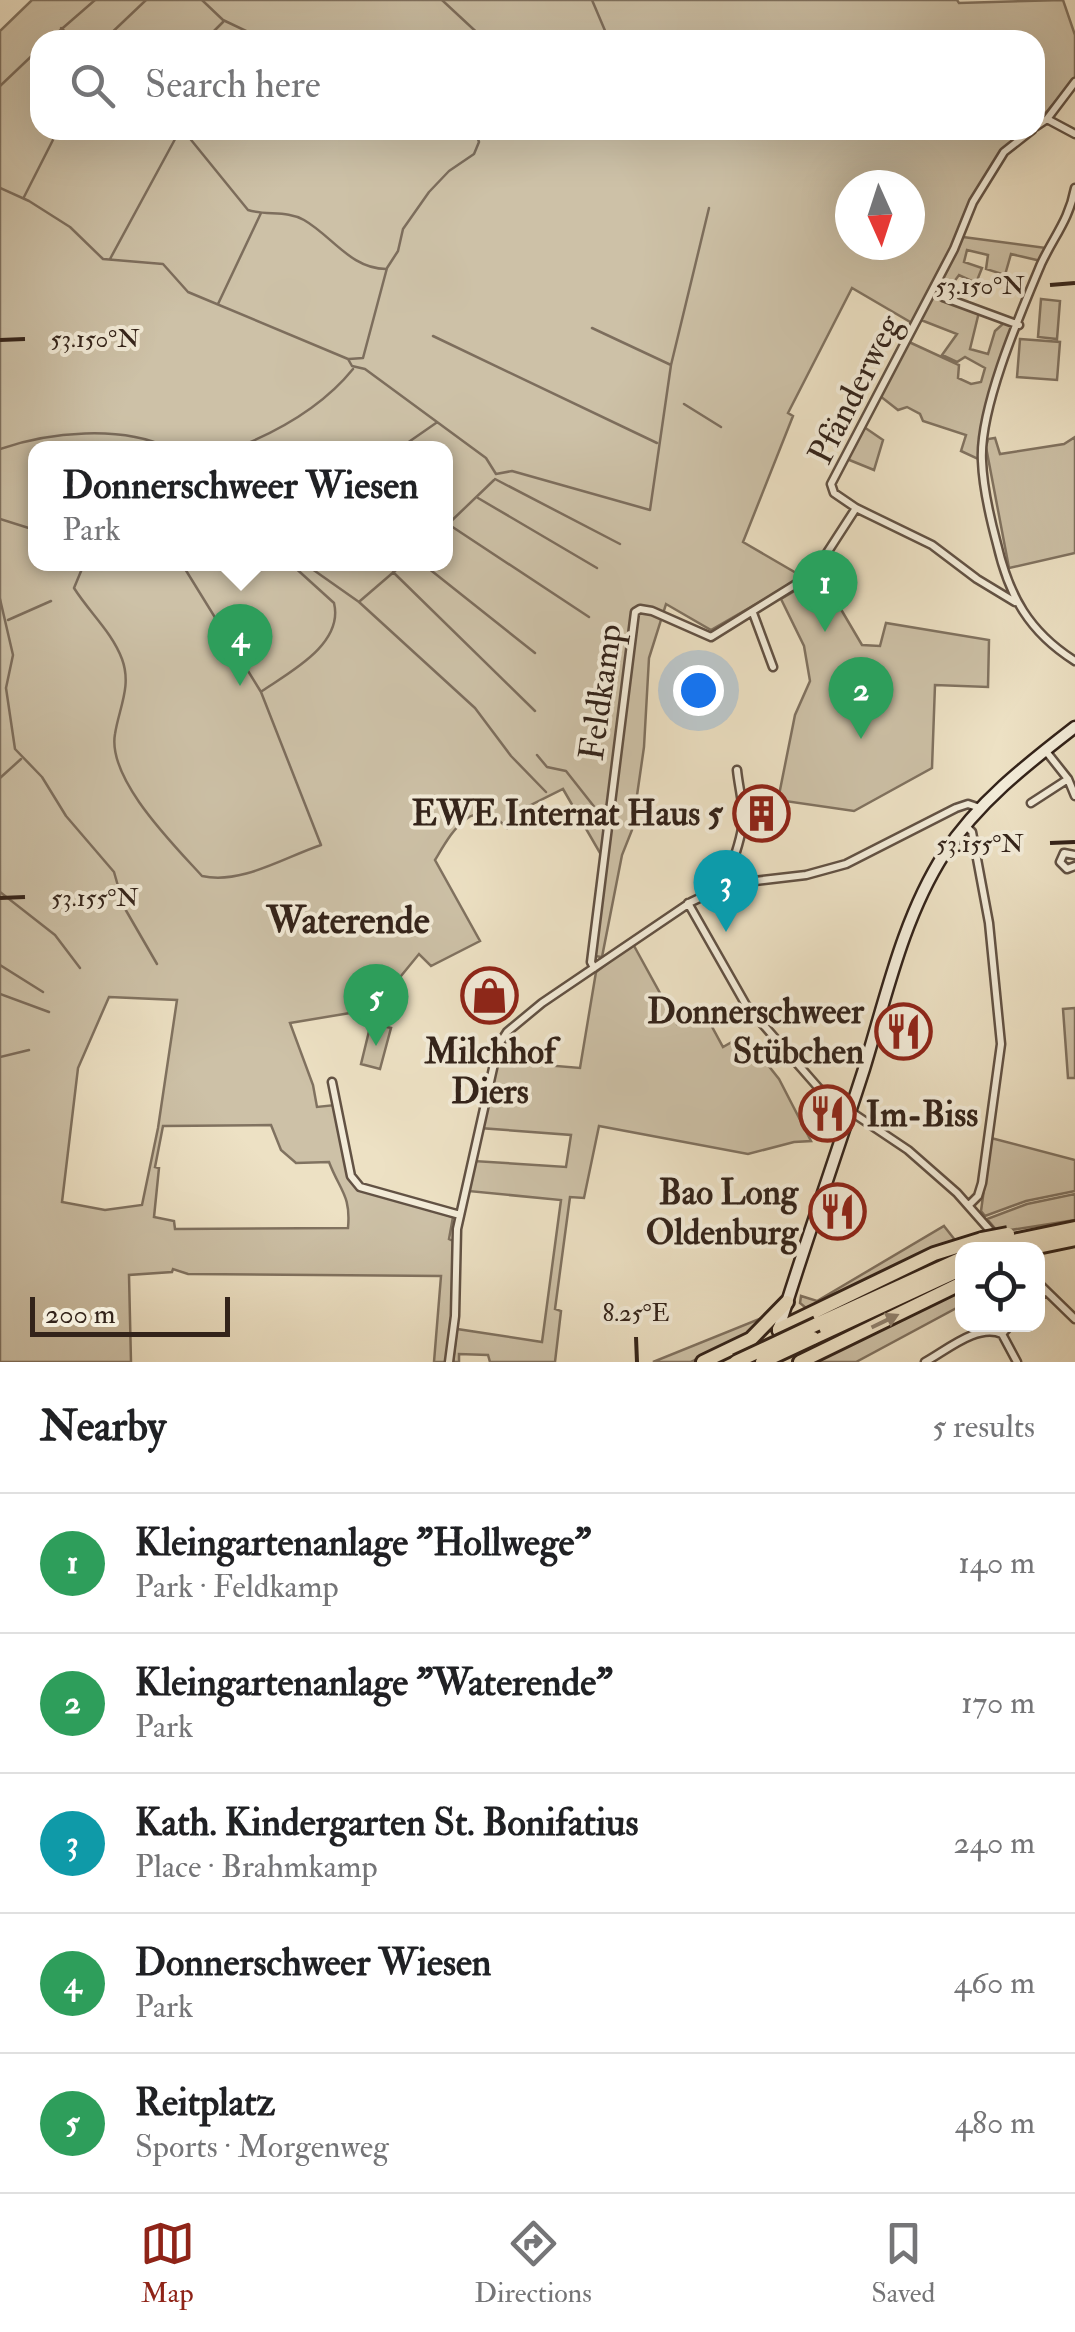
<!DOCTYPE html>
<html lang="en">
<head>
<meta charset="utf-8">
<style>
	body { margin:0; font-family:"IM FELL Double Pica",serif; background:#f6f6f6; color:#202124 }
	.controls { position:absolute; right:30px; bottom:30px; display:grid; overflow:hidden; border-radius:20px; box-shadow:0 10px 40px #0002 }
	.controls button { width:90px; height:90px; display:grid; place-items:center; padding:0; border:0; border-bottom:2px solid #e0e0e0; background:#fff; color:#202124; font:50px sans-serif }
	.compass { position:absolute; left:835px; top:170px; width:90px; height:90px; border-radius:50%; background:#fff; box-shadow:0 10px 40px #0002; rotate:177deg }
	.scale { position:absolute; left:30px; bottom:25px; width:200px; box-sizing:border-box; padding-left:10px; border:5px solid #33231a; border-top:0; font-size:28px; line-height:35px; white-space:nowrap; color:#33231a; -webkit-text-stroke:8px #f3ecd9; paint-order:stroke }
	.you { position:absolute; left:698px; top:690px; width:35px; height:35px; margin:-25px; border:8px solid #fff; border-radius:50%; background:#1a73e8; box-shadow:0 0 0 15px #1a73e833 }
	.badge { display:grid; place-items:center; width:65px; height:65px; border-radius:50%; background:#8f2418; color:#fff; font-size:32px; font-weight:700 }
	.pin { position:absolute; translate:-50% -82px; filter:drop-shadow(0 2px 5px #0008) }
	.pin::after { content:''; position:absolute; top:52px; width:35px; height:30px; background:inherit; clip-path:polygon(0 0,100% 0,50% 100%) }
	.popup { position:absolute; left:28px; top:441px; width:425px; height:130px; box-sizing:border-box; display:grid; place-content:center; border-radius:20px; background:#fff; filter:drop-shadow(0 2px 8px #0005); font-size:32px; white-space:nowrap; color:#757577 }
	.popup b { font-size:38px; color:#202124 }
	.popup::after { content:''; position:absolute; left:50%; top:100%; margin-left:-20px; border:20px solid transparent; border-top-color:#fff }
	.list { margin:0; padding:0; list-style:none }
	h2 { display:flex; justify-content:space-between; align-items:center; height:130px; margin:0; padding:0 40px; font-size:42px }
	h2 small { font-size:32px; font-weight:400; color:#757577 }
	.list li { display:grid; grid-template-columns:65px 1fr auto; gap:30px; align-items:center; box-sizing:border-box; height:140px; padding:0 40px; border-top:2px solid #e0e0e0 }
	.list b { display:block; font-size:38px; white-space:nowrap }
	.list p { margin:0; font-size:32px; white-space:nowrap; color:#757577 }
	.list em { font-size:32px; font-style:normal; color:#757577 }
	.icon { flex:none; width:55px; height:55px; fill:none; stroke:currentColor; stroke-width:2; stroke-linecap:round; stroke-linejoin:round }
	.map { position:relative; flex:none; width:1075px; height:1362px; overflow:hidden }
	.search { position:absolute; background:#fff; box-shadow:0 10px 40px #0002; left:30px; right:30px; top:30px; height:110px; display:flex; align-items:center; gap:25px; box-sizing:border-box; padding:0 35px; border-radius:30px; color:#757577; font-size:38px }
	.sheet { height:830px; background:#fff }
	nav { display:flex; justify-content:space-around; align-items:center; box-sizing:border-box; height:140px; border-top:2px solid #e0e0e0; background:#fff; font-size:28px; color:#757577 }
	nav a { display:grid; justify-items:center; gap:5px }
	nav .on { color:#8f2418 }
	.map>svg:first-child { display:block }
	.green { fill:#cdc1a7; stroke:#807260; stroke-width:2.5; fill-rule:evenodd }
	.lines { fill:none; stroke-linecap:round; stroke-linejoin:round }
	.stream { stroke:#7d6e5d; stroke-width:2.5 }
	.street-casing { stroke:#625244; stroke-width:11 }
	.secondary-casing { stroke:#33231a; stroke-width:15 }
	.highway-casing { stroke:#33231a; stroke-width:18 }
	.street { stroke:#f3ecd9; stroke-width:6 }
	.secondary { stroke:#f3ecd9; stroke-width:10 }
	.highway { stroke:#ede1c4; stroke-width:12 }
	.highway-bridge-casing { stroke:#33231a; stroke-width:18; stroke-linecap:butt }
	.highway-bridge { stroke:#ede1c4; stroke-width:12 }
	.oneway { fill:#90826f }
	.ticks { fill:none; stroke:#33231a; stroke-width:4 }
	.labels { text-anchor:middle; stroke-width:8; stroke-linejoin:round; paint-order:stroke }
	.street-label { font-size:35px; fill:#33231a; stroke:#f3ecd9 }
	.poi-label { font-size:35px; font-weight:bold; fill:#33231a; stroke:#f3ecd9; text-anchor:end }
	.neighbourhood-label { font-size:38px; font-weight:bold; fill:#33231a; stroke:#f3ecd9 }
	.ticks-label { font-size:25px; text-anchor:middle; fill:#33231a; stroke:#f3ecd9; stroke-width:8; stroke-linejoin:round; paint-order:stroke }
</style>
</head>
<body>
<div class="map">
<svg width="1075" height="1362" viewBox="0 0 1075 1362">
	<rect width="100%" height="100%" fill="#ede1c4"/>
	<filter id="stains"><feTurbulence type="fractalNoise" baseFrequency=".002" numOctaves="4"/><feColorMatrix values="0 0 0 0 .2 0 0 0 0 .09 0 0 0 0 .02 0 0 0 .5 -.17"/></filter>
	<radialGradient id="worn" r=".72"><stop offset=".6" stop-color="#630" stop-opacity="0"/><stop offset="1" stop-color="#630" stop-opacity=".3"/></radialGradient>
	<path class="green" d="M 32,0 L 957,0 L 959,3 L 1063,0 L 1075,35 L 1075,79 L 1035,125 L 1035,40 L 40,40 L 40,130 L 1028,130 C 984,164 974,196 953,246 C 942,273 925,298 912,323 L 852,288 L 788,413 L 793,416 L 743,542 L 803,577 L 711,630 L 666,604 L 649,658 L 644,747 L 632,830 L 622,855 L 602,957 L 594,956 L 605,855 L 600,853 L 563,789 L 515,813 L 507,828 C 473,792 452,832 435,860 L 480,941 L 431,966 L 419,954 L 387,993 L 362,1011 L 290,1023 L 313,1085 L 317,1107 L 335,1105 L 349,1178 L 359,1189 L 453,1217 L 449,1239 L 453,1241 L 452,1316 L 447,1362 L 434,1362 L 441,1276 L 188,1274 L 173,1269 L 172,1272 L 129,1275 L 131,1362 L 0,1362 L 0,31 ZM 850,185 L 910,185 L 910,245 L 850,245 ZM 35,448 L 445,448 L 445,564 L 35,564 ZM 109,997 L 177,1000 L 158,1128 L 142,1205 L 105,1210 L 62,1202 L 78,1068 ZM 271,1125 L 281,1150 L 296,1163 L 329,1162 C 340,1191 351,1195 348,1228 L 175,1229 L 174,1221 L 154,1217 L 159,1168 L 155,1167 L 163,1126 Z
		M 963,237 L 1046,248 L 1041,261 L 1011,254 L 1005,275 L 986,269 L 988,255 L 967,250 L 964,262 L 982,268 L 976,283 L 959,275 L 945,294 L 935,290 Z
		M 933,294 L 979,312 L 970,349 L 988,354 L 995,331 L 1005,322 L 1016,326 L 984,412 L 978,459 L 961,451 L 966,435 L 923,421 L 920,414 L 907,407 L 898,410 L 880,396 L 909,342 L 959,365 L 958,378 L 971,384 L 981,382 L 985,368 L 965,357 L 957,362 L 942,355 L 957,334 L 921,320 Z
		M 1041,299 L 1060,301 L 1057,339 L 1038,337 Z
		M 1020,339 L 1060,342 L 1057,380 L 1017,377 Z
		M 864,427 L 883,440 L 874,470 L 847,459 Z
		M 1075,437 L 1075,553 L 1009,568 L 986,447 L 988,439 L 995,438 L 1000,454 L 1064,444 Z
		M 803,586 L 809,599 L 829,589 L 862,645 L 880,646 L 886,623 L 989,640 L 988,687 L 935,685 L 932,768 L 854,811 L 778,800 L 795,715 L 810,681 L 804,646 L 781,599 Z
		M 633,944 L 677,1024 L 704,1012 L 723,1047 L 744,1035 L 779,1079 L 811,1141 L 794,1142 L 748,1154 L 599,1126 L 584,1198 L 570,1197 L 555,1309 L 561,1311 L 555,1362 L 490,1362 L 488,1355 L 459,1354 L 459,1362 L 453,1362 L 457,1329 L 542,1342 L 561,1200 L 468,1191 L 474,1161 L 566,1167 L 571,1135 L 480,1128 L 496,1061 L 580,1068 L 596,972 Z
		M 1075,1008 L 1075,1078 L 1068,1078 L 1063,1009 Z
		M 371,1023 L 391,1028 L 380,1069 L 361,1064 Z
		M 991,1138 L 1075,1160 L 1075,1191 L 1026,1201 L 985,1216 L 981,1211 Z
		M 1075,1194 L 1075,1220 L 998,1232 L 987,1219 L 1027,1204 Z
		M 944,1226 L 955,1240 L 933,1247 L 815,1307 L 806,1308 L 800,1303 L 801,1296 L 817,1301 Z
		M 962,1290 L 962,1305 L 856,1362 L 812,1362 Z
		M 767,1316 L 752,1333 L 691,1362 L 653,1362 Z"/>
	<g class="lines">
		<path class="stream" d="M 202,0 L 223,20 L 265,40
			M 442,0 L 485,40
			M 592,0 L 609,40
			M 61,28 L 74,40
			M 49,40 L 95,0
			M 104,40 L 146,0
			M 205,40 L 223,22
			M 0,86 L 40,48
			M 183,130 L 248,210 C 266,216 287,210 304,220 C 332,236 351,269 386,269
			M 0,188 L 29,201 L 70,227 L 103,259 L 163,264 L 188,292 L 348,359 L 352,366 L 365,369 L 486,458 L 496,474 L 512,471 L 650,510 L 671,365 L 709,208
			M 24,197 L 58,130
			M 110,259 L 180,130
			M 218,304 L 261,213
			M 592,328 L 671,365
			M 433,336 L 657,443
			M 349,359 L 363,358 L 387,268 L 398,251 L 403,229 L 429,192 L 449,171 L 474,154 L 479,142 L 475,130
			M 684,404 L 721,427
			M 236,448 C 279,431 323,406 353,369
			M 400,448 L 436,423
			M 0,449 C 49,432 121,425 169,448
			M 495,479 L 620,544
			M 478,498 L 597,568
			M 0,519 L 35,530
			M 448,524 L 589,617
			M 445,527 L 494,480
			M 84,564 L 74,588 C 89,612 112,632 122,659 C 132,686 119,708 115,734 C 107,779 174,845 202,876 C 241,885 285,857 321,845 L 261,692 L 182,564
			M 305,564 L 359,602 L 475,708 L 511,756 L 546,792
			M 423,564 L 535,653
			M 393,572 L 535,711
			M 0,599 L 13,655 L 6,688 L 15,749 L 42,777 L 66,816 L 114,872 L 124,907 L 157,964
			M 360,601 L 403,564
			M 8,620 L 51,601
			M 262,691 C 290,672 344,644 334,603 L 291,564
			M 537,755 L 547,767 L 566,771 L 596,809
			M 0,778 L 21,759
			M 0,892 L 55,935 L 80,968
			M 0,965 L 43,992
			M 0,994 L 49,1012
			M 0,1057 L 29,1050"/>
		<defs>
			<path id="street" d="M 1047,119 L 1075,134
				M 1035,127 L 1047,119 L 1075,82
				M 1075,188 C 1069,220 1054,236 1041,264 C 1020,314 979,409 982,461 C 983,488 990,518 997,544 C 1009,596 1029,632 1075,661
				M 943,297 L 1019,325
				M 1015,602 L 977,579 L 932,545 L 856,508 L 834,493 L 831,484 L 954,249 L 973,202 L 1004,152 L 1032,130
				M 753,613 L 773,667
				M 1045,750 L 1068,779 L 1075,796
				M 1031,803 L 1068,779
				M 966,826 L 972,832 L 989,923 L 1001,1044 L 982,1183 L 978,1196 L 969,1205
				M 1075,855 L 1064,853 L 1060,862 L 1067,869 L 1075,866
				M 729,884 C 730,864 739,848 742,828 C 745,808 739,790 737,770
				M 688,903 L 746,1005 L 823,1093 L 908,1150 L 957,1193 L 995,1236
				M 594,968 L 591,962 L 635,612 L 640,609 L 652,611 L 711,637 L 814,573 L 856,508
				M 332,1082 L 351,1176 L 360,1187 L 460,1215
				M 1038,1283 L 1075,1319
				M 1038,1299 L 1045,1291
				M 1002,1334 L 1017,1362
				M 449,1362 L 455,1316 L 457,1229 L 498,1046 L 507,1032 L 542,1003 L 691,902 L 729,884 L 806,875 L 846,864 L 956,808 L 968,804 L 980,808
				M 925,1362 C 947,1350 978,1323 1002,1334 L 1011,1324"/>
			<path id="secondary" d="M 778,1331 C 805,1243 836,1156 864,1069 C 886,997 903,918 944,854 C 978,802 1026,765 1075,727"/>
			<path id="highway" d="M 1013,1241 L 1075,1228
				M 1023,1250 L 1075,1239
				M 817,1324 L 962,1258
				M 779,1329 L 934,1254 L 982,1239
				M 813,1338 L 962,1269
				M 703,1362 L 751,1339 L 787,1302
				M 800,1362 L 962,1283"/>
		</defs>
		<use href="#street" class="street-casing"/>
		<use href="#secondary" class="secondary-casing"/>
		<use href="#highway" class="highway-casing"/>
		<use href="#street" class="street"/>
		<use href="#secondary" class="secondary"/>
		<use href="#highway" class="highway"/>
		<defs>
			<path id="highway-bridge" d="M 982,1239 L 1008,1234
				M 989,1248 L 1011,1241
				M 736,1362 L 817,1324
				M 762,1362 L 813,1338"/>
		</defs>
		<use href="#highway-bridge" class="highway-bridge-casing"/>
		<use href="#highway-bridge" class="highway-bridge"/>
	</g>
	<defs><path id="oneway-solid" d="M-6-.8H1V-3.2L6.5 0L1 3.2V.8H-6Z" transform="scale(2.5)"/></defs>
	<use class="oneway" href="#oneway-solid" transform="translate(885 1321) rotate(-26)"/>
	<path class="ticks" d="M 1050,285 L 1075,283M 0,340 L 25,339M 1050,843 L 1075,842M 0,898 L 25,897M 636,1337 L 637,1362"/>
	<defs>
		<symbol id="building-ring" viewBox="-11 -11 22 22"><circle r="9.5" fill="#f3ecd9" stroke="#8f2418" stroke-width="1.5"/><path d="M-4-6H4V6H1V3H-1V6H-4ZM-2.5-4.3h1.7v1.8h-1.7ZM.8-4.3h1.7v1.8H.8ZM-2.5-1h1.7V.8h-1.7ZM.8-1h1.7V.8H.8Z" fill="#8f2418"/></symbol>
		<symbol id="shop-ring" viewBox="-11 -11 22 22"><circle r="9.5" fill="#f3ecd9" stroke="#8f2418" stroke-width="1.5"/><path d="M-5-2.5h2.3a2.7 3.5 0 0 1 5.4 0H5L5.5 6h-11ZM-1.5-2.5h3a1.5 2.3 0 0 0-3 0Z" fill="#8f2418"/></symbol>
		<symbol id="restaurant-ring" viewBox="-11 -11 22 22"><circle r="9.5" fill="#f3ecd9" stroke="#8f2418" stroke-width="1.5"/><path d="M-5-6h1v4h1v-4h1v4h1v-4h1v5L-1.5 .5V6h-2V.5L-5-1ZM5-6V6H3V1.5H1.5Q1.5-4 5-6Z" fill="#8f2418"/></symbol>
	</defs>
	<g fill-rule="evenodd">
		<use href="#building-ring" x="730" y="782" width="63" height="63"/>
		<use href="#shop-ring" x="458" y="964" width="63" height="63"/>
		<use href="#restaurant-ring" x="872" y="1000" width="63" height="63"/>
		<use href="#restaurant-ring" x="796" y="1082" width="63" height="63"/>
		<use href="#restaurant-ring" x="806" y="1180" width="63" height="63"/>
	</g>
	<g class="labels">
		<g class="street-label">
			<text transform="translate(854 389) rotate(-63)" y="12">Pfänderweg</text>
			<text transform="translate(600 692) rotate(-82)" y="12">Feldkamp</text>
		</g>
		<g class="poi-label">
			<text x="723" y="825">EWE Internat Haus 5</text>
			<text x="864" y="1023">Donnerschweer<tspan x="864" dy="40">Stübchen</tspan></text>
			<text x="490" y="1063" text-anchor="middle">Milchhof<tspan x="490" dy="40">Diers</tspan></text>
			<text x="866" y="1126" text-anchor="start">Im-Biss</text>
			<text x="798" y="1204">Bao Long<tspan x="798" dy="40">Oldenburg</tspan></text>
		</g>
		<g class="neighbourhood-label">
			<text x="348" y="933">Waterende</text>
		</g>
	</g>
	<g class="ticks-label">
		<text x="980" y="294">53.150°N</text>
		<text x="95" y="347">53.150°N</text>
		<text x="980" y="852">53.155°N</text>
		<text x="95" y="906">53.155°N</text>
		<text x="636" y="1321">8.25°E</text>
	</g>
	<rect width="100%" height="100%" filter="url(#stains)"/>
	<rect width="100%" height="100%" fill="url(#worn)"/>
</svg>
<div class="controls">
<button><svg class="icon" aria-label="locate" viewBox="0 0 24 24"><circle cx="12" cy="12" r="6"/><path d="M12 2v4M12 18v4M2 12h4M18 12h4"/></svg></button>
</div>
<svg class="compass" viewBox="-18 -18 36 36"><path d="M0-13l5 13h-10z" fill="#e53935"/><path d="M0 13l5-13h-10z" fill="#757577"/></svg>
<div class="scale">200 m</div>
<div class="you"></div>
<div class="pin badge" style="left:825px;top:632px;background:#2e9e5b">1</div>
<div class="pin badge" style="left:861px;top:739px;background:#2e9e5b">2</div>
<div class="pin badge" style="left:726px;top:932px;background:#0f9aa8">3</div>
<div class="pin badge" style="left:240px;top:686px;background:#2e9e5b">4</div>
<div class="popup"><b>Donnerschweer Wiesen</b>Park</div>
<div class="pin badge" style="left:376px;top:1046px;background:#2e9e5b">5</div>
<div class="search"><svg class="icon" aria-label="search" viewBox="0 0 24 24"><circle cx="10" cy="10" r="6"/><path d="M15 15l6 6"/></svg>Search here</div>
</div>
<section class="sheet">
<h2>Nearby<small>5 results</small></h2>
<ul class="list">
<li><span class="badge" style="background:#2e9e5b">1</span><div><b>Kleingartenanlage &quot;Hollwege&quot;</b><p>Park · Feldkamp</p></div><em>140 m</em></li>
<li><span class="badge" style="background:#2e9e5b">2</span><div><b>Kleingartenanlage &quot;Waterende&quot;</b><p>Park</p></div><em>170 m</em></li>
<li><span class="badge" style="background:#0f9aa8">3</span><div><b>Kath. Kindergarten St. Bonifatius</b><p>Place · Brahmkamp</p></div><em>240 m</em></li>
<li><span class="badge" style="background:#2e9e5b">4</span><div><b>Donnerschweer Wiesen</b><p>Park</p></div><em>460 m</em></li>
<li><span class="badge" style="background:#2e9e5b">5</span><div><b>Reitplatz</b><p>Sports · Morgenweg</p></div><em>480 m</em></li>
</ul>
</section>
<nav>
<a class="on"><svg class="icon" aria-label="map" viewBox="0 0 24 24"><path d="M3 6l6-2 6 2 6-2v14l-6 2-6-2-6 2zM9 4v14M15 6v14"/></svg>Map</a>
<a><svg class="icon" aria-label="directions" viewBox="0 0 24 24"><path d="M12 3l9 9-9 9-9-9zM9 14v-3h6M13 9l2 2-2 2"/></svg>Directions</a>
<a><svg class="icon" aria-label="saved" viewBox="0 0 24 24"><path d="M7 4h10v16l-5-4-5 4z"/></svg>Saved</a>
</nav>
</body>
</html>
